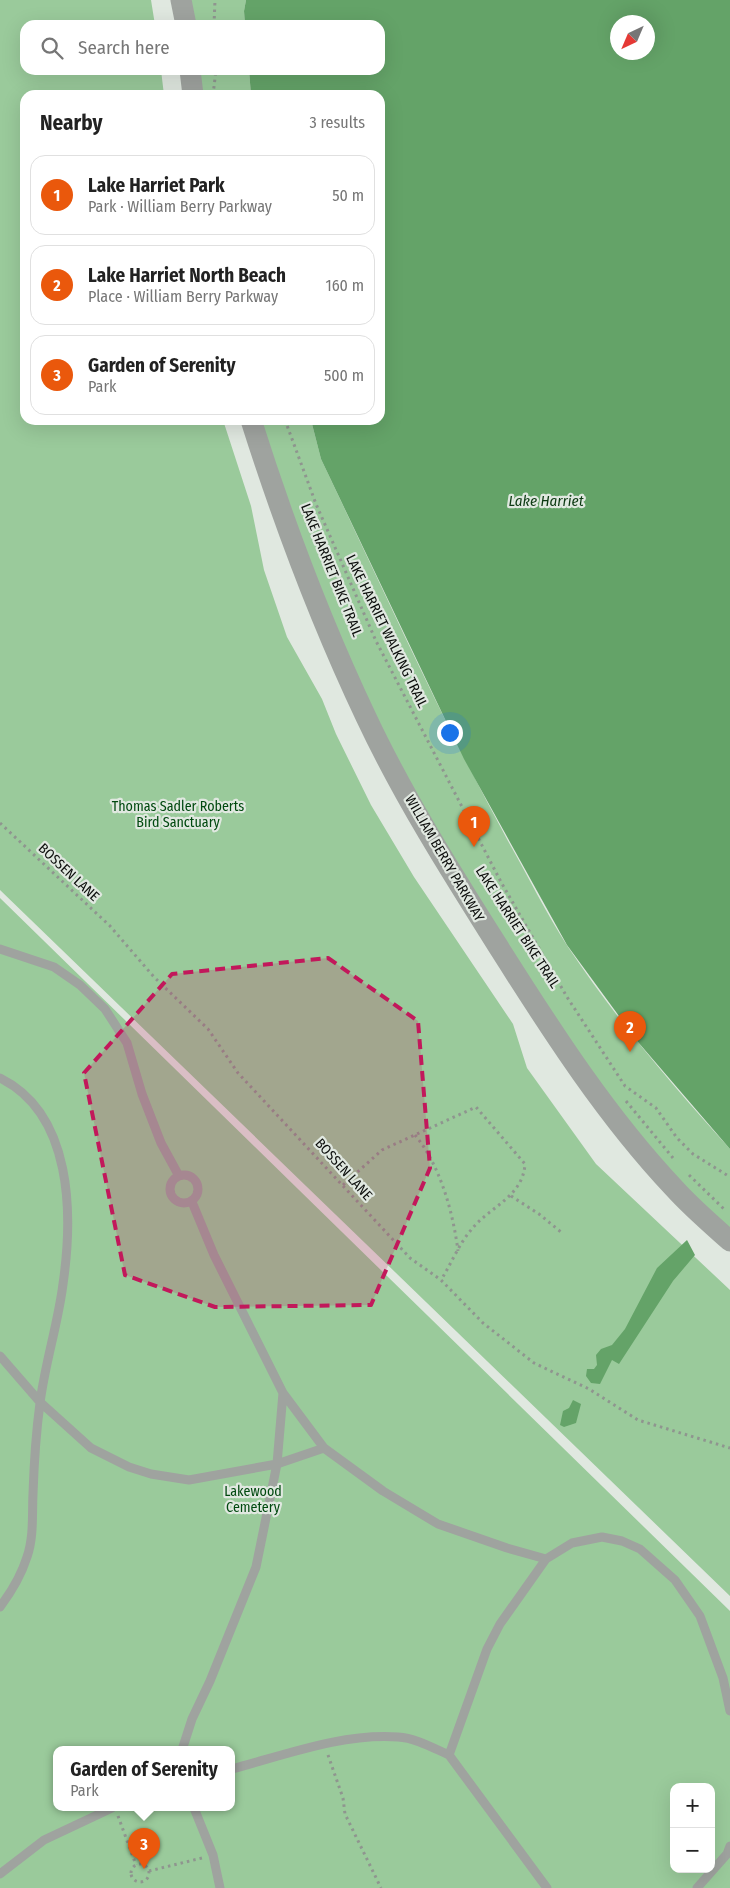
<!DOCTYPE html>
<html lang="en">
<head>
<meta charset="utf-8">
<style>
	body { margin:0; font-family:"Fira Sans Condensed",sans-serif; background:#f2f2f2; color:#222 }
	.controls { position:absolute; right:15px; bottom:15px; display:grid; overflow:hidden; border-radius:10px; box-shadow:0 5px 20px #0002 }
	.controls button { width:45px; height:45px; display:grid; place-items:center; padding:0; border:0; border-bottom:1px solid #e0e0e0; background:#fff; color:#222; font:25px sans-serif }
	.compass { position:absolute; left:610px; top:15px; width:45px; height:45px; border-radius:50%; background:#fff; box-shadow:0 5px 20px #0002; rotate:224deg }
	.you { position:absolute; left:449px; top:732px; width:18px; height:18px; margin:-12px; border:4px solid #fff; border-radius:50%; background:#1a73e8; box-shadow:0 0 0 8px #1a73e833 }
	.badge { display:grid; place-items:center; width:32px; height:32px; border-radius:50%; background:#ea580c; color:#fff; font-size:16px; font-weight:700 }
	.pin { position:absolute; translate:-50% -41px; filter:drop-shadow(0 1px 2px #0008) }
	.pin::after { content:''; position:absolute; top:26px; width:18px; height:15px; background:inherit; clip-path:polygon(0 0,100% 0,50% 100%) }
	.popup { position:absolute; left:53px; top:1746px; width:182px; height:65px; box-sizing:border-box; display:grid; place-content:center; border-radius:10px; background:#fff; filter:drop-shadow(0 1px 4px #0005); font-size:16px; white-space:nowrap; color:#767676 }
	.popup b { font-size:19px; color:#222 }
	.popup::after { content:''; position:absolute; left:50%; top:100%; margin-left:-10px; border:10px solid transparent; border-top-color:#fff }
	.list { margin:0; padding:0; list-style:none }
	h2 { display:flex; justify-content:space-between; align-items:center; height:65px; margin:0; padding:0 20px; font-size:21px }
	h2 small { font-size:16px; font-weight:400; color:#767676 }
	.list li { display:grid; grid-template-columns:32px 1fr auto; gap:15px; align-items:center; box-sizing:border-box; height:80px; margin:0 10px 10px; padding:0 10px; border:1px solid #e0e0e0; border-radius:15px }
	.list b { display:block; font-size:19px; white-space:nowrap }
	.list p { margin:0; font-size:16px; white-space:nowrap; color:#767676 }
	.list em { font-size:16px; font-style:normal; color:#767676 }
	.icon { flex:none; width:28px; height:28px; fill:none; stroke:currentColor; stroke-width:2; stroke-linecap:round; stroke-linejoin:round }
	.map { position:relative; flex:none; width:730px; height:1888px; overflow:hidden }
	.search { position:absolute; background:#fff; box-shadow:0 5px 20px #0002; left:20px; top:20px; width:365px; height:55px; display:flex; align-items:center; gap:12px; box-sizing:border-box; padding:0 18px; border-radius:15px; color:#767676; font-size:19px }
	.panel { position:absolute; background:#fff; box-shadow:0 5px 20px #0002; left:20px; top:90px; width:365px; height:335px; border-radius:15px }
	.map>svg:first-child { display:block }
	.green { fill:#9aca9b; fill-rule:evenodd }
	.water { fill:#64a368; fill-rule:evenodd }
	.lines { fill:none; stroke-linecap:round; stroke-linejoin:round }
	.path { stroke:#8f958f; stroke-width:3; stroke-dasharray:2.5 4; stroke-linecap:butt }
	.service { stroke:#9fa39f; stroke-width:9 }
	.tertiary { stroke:#9fa39f; stroke-width:21 }
	.marked { fill:#c2185b; fill-opacity:0.2; stroke:#c2185b; stroke-width:4; stroke-dasharray:10 6; stroke-linejoin:round }
	.labels { text-anchor:middle; stroke-width:4.5; stroke-linejoin:round; paint-order:stroke }
	.street-label { font-size:14px; fill:#0b0d0b; stroke:#e0e8e0 }
	.park-label { font-size:14px; fill:#00490f; stroke:#e0e8e0 }
	.water-label { font-size:15px; font-style:italic; fill:#0b3911; stroke:#e0e8e0 }
</style>
</head>
<body>
<div class="map">
<svg width="730" height="1888" viewBox="0 0 730 1888">
	<rect width="100%" height="100%" fill="#e0e8e0"/>
	<path class="green" d="M 0,0 L 151,0 L 155,25 L 25,25 L 25,70 L 161,70 L 164,95 L 25,95 L 25,420 L 223,420 L 251,506 L 264,570 L 287,637 L 322,699 L 336,734 L 371,805 L 414,877 L 513,1024 L 527,1068 L 596,1164 L 730,1290 L 730,1596 L 0,890 Z
		M 181,0 L 246,0 L 244,11 L 245,25 L 186,25 Z
		M 190,70 L 249,70 L 251,95 L 193,95 Z
		M 251,420 L 311,420 L 321,459 C 382,587 440,716 508,841 C 528,876 546,913 568,947 C 616,1019 672,1085 730,1149 L 730,1241 L 617,1121 L 367,718 Z
		M 0,898 L 730,1611 L 730,1888 L 0,1888 ZM 56,1750 L 232,1750 L 232,1808 L 56,1808 ZM 674,1787 L 711,1787 L 711,1869 L 674,1869 Z"/>
	<path class="water" d="M 246,0 L 730,0 L 730,1149 L 638,1042 L 567,945 L 464,759 L 321,459 L 311,420 L 380,420 L 380,95 L 251,95 L 249,70 L 380,70 L 380,25 L 245,25 L 244,11 ZM 618,22 L 648,22 L 648,52 L 618,52 Z
		M 687,1240 L 695,1255 L 673,1281 L 619,1364 L 612,1360 L 600,1384 L 591,1383 L 586,1376 L 587,1369 L 594,1369 L 597,1365 L 596,1355 L 601,1349 L 612,1345 L 625,1329 L 657,1268 Z
		M 573,1400 L 581,1404 L 576,1423 L 564,1427 L 560,1425 L 563,1411 L 569,1408 Z"/>
	<g class="lines">
		<path class="path" d="M 214,25 L 215,0
			M 213,95 L 216,70
			M 285,420 L 316,504 L 376,641 L 501,882 L 567,997 L 625,1086 L 656,1108 L 677,1138 L 693,1154 L 730,1177
			M 0,823 L 110,926 L 154,977 L 208,1029 L 238,1073 L 410,1258 L 441,1280 L 483,1323 L 534,1363 L 589,1389 L 638,1420 L 730,1448
			M 626,1101 L 673,1158
			M 415,1135 C 440,1165 453,1212 458,1251
			M 689,1175 L 726,1211
			M 343,1185 L 382,1150 L 476,1107 L 525,1164 C 523,1197 489,1207 471,1230 C 459,1244 451,1264 441,1280
			M 511,1196 L 539,1214 L 561,1232
			M 328,1755 L 343,1798 L 345,1814 L 381,1888
			M 118,1816 L 136,1865
			M131 1873a9 9 0 1 1 18 0a9 9 0 1 1-18 0Z
			M 149,1871 L 202,1858"/>
		<path class="service" d="M 0,949 L 54,967 L 80,985 L 105,1009 L 127,1043 L 142,1094 L 161,1143 L 179,1176
			M 0,1078 C 73,1114 73,1215 63,1284 C 58,1324 45,1363 40,1403 C 36,1433 34,1463 33,1494 C 32,1514 34,1537 27,1557 C 21,1576 12,1591 0,1607
			M170 1189a14 14 0 1 1 28 0a14 14 0 1 1-28 0Z
			M 192,1202 L 214,1255 L 283,1393 L 324,1448 L 383,1491 L 438,1524 L 507,1548 L 546,1559
			M 0,1356 L 40,1402 L 91,1448 L 129,1467 L 151,1474 L 189,1480 L 277,1464 L 324,1448
			M 182,1750 L 192,1719 L 210,1681 L 256,1567 L 277,1464 L 283,1393
			M 449,1755 L 487,1649 L 500,1624 L 546,1559 L 572,1543 L 602,1537 L 622,1541 L 640,1549 L 675,1580 L 700,1616 L 723,1678 L 730,1711
			M 232,1769 C 285,1755 342,1733 398,1737 C 416,1738 433,1748 449,1755 L 547,1888
			M 194,1808 L 213,1855 L 220,1888
			M 0,1874 L 44,1840 L 112,1808
			M 697,1888 L 727,1854 L 730,1846"/>
		<path class="tertiary" d="M 181,0 L 186,25
			M 190,70 L 193,95
			M 251,420 C 283,521 320,620 366,717 C 404,798 453,875 501,951 C 553,1033 607,1117 674,1188 C 691,1207 711,1224 730,1241"/>
	</g>
	<path class="marked" d="M 328,958 L 418,1021 L 430,1168 L 371,1305 L 215,1307 L 125,1275 L 84,1073 L 172,974 Z"/>
	<g class="labels">
		<g class="street-label">
			<text transform="translate(332 570) rotate(68)" y="5">LAKE HARRIET BIKE TRAIL</text>
			<text transform="translate(387 631) rotate(64)" y="5">LAKE HARRIET WALKING TRAIL</text>
			<text transform="translate(445 858) rotate(60)" y="5">WILLIAM BERRY PARKWAY</text>
			<text transform="translate(69 872) rotate(43)" y="5">BOSSEN LANE</text>
			<text transform="translate(518 927) rotate(57)" y="5">LAKE HARRIET BIKE TRAIL</text>
			<text transform="translate(344 1169) rotate(48)" y="5">BOSSEN LANE</text>
		</g>
		<g class="park-label">
			<text x="178" y="811">Thomas Sadler Roberts<tspan x="178" dy="16">Bird Sanctuary</tspan></text>
			<text x="253" y="1496">Lakewood<tspan x="253" dy="16">Cemetery</tspan></text>
		</g>
		<g class="water-label">
			<text x="546" y="506">Lake Harriet</text>
		</g>
	</g>
</svg>
<div class="controls">
<button>+</button>
<button>−</button>
</div>
<svg class="compass" viewBox="-18 -18 36 36"><path d="M0-13l5 13h-10z" fill="#e53935"/><path d="M0 13l5-13h-10z" fill="#767676"/></svg>
<div class="you"></div>
<div class="pin badge" style="left:474px;top:847px">1</div>
<div class="pin badge" style="left:630px;top:1052px">2</div>
<div class="pin badge" style="left:144px;top:1869px">3</div>
<div class="popup"><b>Garden of Serenity</b>Park</div>
<div class="search"><svg class="icon" aria-label="search" viewBox="0 0 24 24"><circle cx="10" cy="10" r="6"/><path d="M15 15l6 6"/></svg>Search here</div>
<section class="panel">
<h2>Nearby<small>3 results</small></h2>
<ul class="list">
<li><span class="badge">1</span><div><b>Lake Harriet Park</b><p>Park · William Berry Parkway</p></div><em>50 m</em></li>
<li><span class="badge">2</span><div><b>Lake Harriet North Beach</b><p>Place · William Berry Parkway</p></div><em>160 m</em></li>
<li><span class="badge">3</span><div><b>Garden of Serenity</b><p>Park</p></div><em>500 m</em></li>
</ul>
</section>
</div>
</body>
</html>
